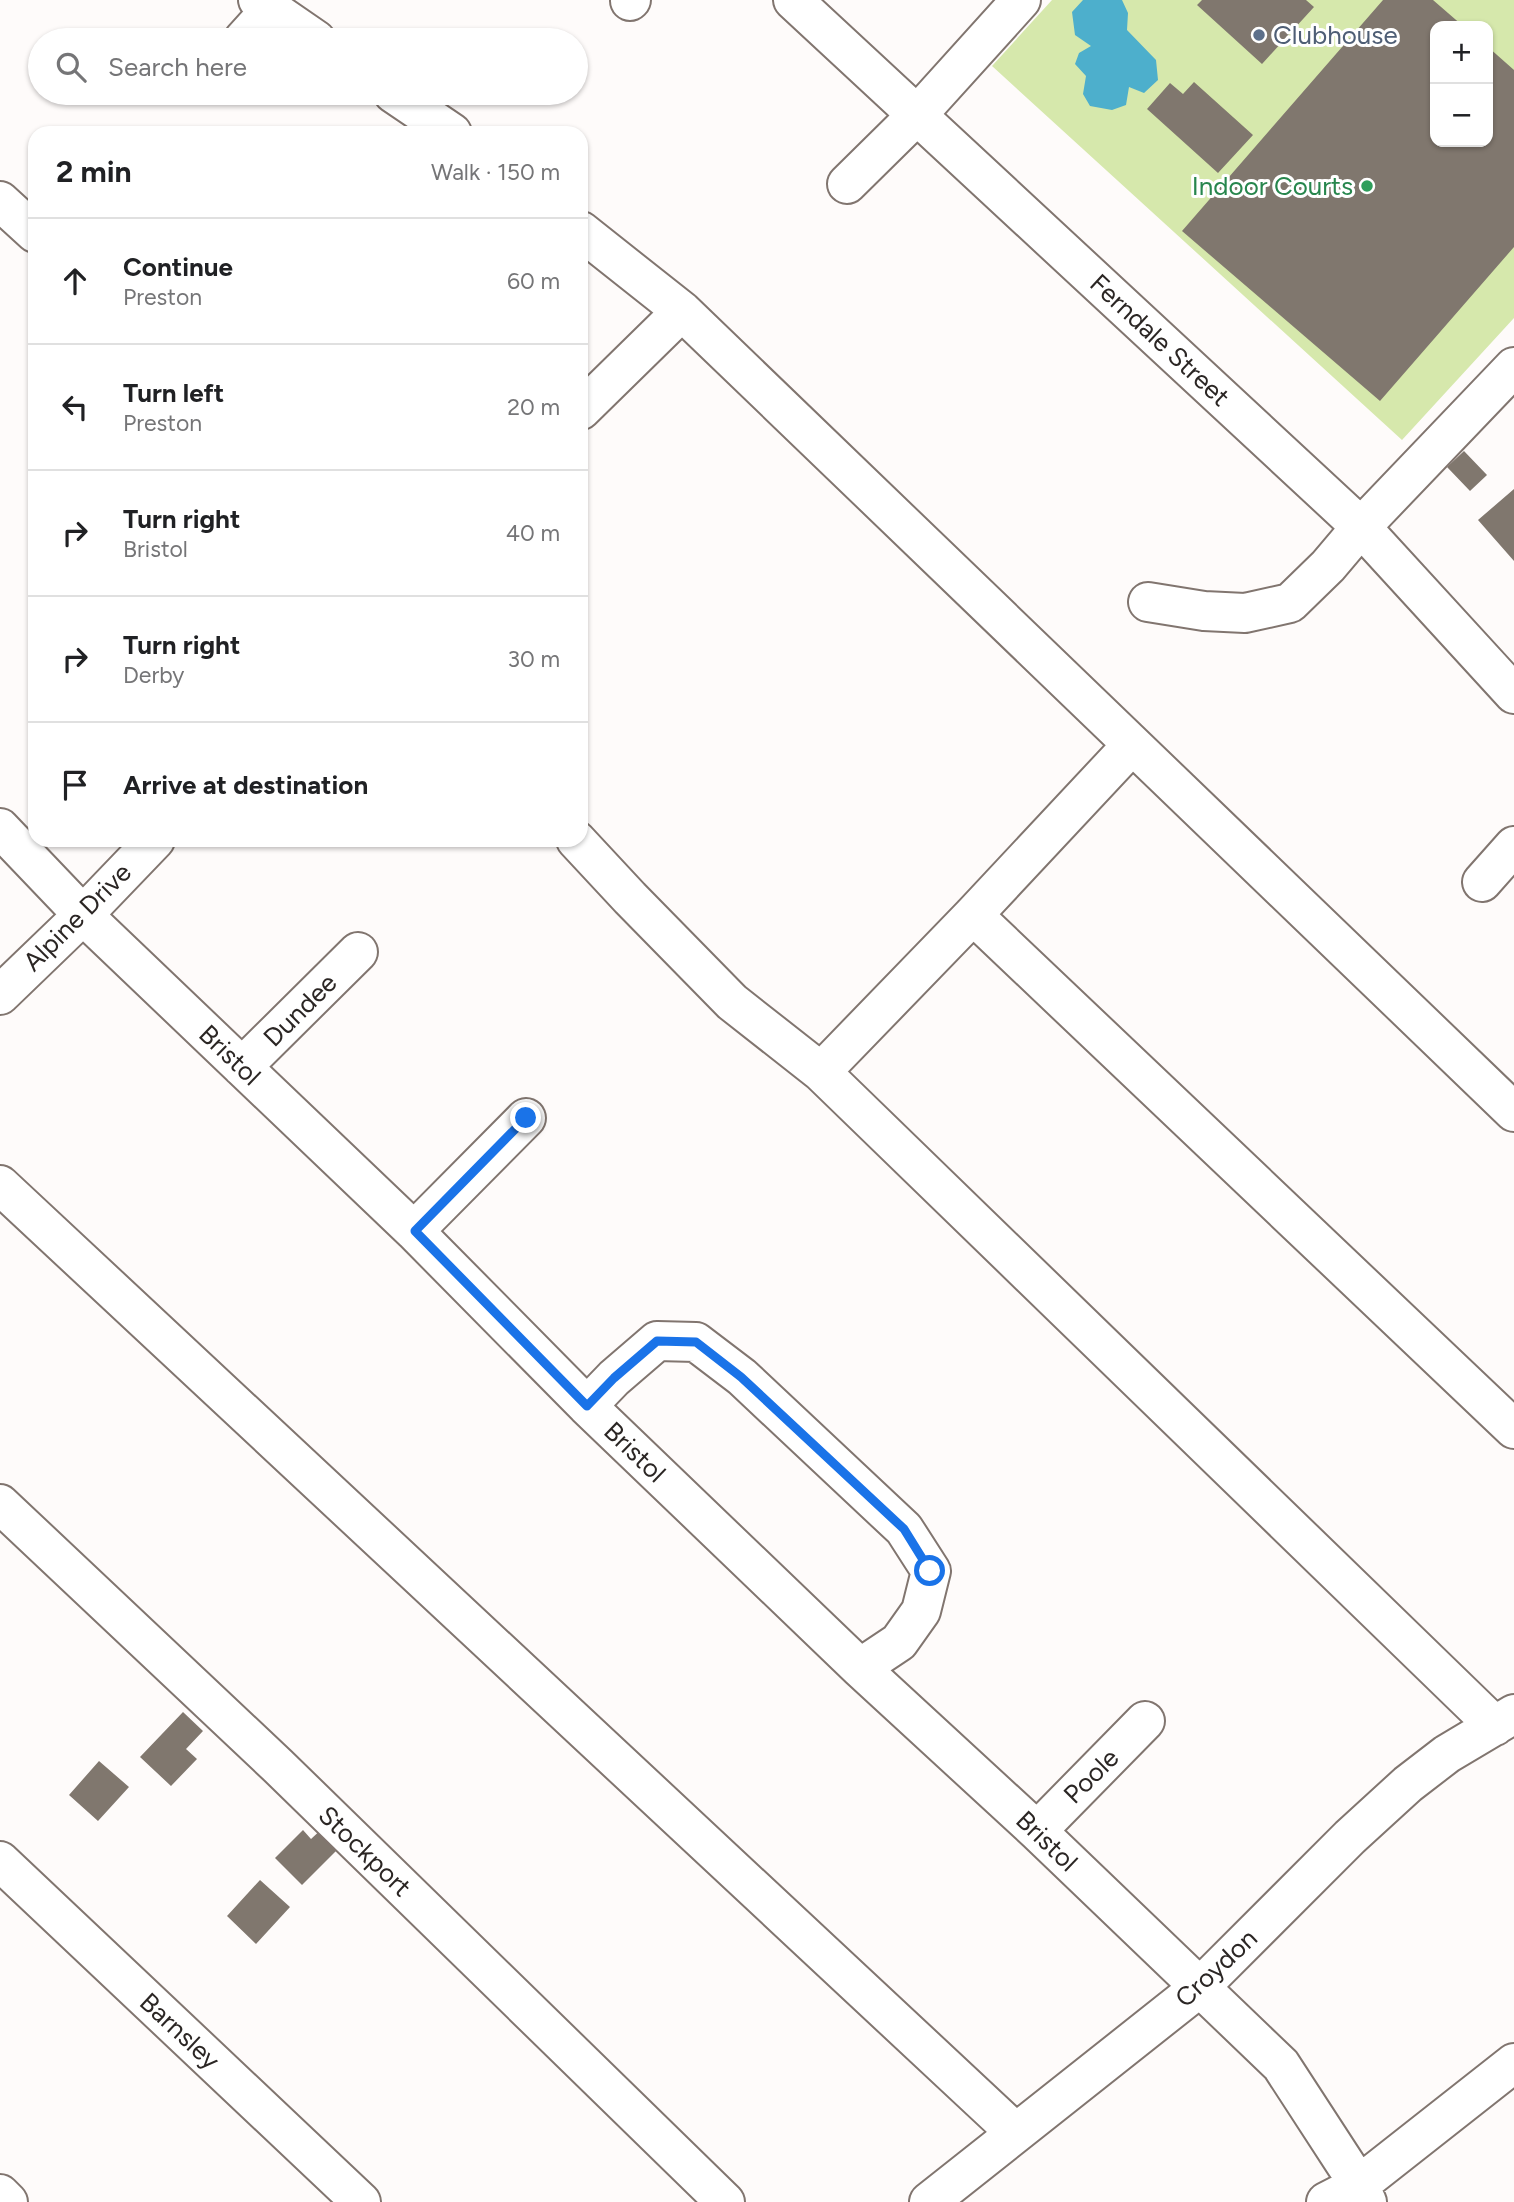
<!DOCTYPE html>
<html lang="en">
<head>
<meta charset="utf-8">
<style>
	body { margin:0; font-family:Figtree,sans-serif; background:#f2f2f2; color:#202124 }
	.controls { position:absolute; right:21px; top:21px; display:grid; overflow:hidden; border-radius:14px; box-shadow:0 2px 5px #0004 }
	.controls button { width:63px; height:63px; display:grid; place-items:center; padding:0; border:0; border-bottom:2px solid #e0e0e0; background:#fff; color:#202124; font:35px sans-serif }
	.stop { position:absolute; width:21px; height:21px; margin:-16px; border:5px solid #1a73e8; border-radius:50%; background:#fff }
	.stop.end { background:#1a73e8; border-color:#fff; box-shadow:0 2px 7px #0008 }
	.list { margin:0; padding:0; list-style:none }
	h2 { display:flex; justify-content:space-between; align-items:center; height:91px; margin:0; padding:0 28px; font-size:30px }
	h2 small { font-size:23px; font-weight:400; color:#757577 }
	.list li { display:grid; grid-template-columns:46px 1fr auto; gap:21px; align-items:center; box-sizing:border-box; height:126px; padding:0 28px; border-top:2px solid #e0e0e0 }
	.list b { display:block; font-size:26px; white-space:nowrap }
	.list p { margin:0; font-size:23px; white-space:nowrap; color:#757577 }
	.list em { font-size:23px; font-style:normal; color:#757577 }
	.icon { flex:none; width:38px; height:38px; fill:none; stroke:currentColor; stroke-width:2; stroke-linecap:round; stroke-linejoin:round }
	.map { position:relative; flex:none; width:1514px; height:2202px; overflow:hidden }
	.search { position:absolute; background:#fff; box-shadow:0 2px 5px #0004; left:28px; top:28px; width:560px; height:77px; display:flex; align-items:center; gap:18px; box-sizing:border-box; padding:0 24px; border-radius:38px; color:#757577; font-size:26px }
	.panel { position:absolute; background:#fff; box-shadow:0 2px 5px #0004; left:28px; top:126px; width:560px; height:721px; border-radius:21px }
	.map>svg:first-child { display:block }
	.green { fill:#d6e8ac; fill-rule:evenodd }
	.water { fill:#4dafcc }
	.building { fill:#80776e }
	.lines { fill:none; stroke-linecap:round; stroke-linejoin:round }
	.minor-casing { stroke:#81756f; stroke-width:42 }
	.minor { stroke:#fff; stroke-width:38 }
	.route { stroke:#1a73e8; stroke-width:9 }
	.service-dot { fill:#5c6f8a; stroke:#fff; stroke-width:2.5 }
	.leisure-dot { fill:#2e9e5b; stroke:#fff; stroke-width:2.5 }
	.labels { text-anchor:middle; stroke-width:6; stroke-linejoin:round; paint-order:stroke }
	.service-label { font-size:26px; fill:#4e5e75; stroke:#fff; text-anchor:start }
	.leisure-label { font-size:26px; fill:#27864d; stroke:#fff; text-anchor:end }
	.street-label { font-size:26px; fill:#2b2624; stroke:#fff }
</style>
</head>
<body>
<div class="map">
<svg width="1514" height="2202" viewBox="0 0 1514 2202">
	<rect width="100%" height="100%" fill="#fefbfa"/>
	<path class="green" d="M 1052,0 L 1514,0 L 1514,318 L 1402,440 L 992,66 ZM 1435,26 L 1488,26 L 1488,142 L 1435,142 Z"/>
	<path class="water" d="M 1083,0 L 1122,0 L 1128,13 L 1127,30 L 1156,60 L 1158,80 L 1144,93 L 1129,87 L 1126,105 L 1112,110 L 1090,106 L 1083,94 L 1086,76 L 1075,64 L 1079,53 L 1091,46 L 1075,35 L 1072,12 Z"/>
	<path class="building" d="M 1202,0 L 1306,0 L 1314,7 L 1262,64 L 1197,5 Z
		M 1383,0 L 1433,0 L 1463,26 L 1435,26 L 1435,142 L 1488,142 L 1488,47 L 1514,70 L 1514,247 L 1380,401 L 1182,231 Z
		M 1194,82 L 1253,135 L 1218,173 L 1147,109 L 1170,83 L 1183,94 Z
		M 1464,451 L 1487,475 L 1470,491 L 1447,467 Z
		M 1514,489 L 1514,561 L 1478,520 Z
		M 183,1712 L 203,1731 L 186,1749 L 197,1759 L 171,1786 L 140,1757 Z
		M 99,1761 L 129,1787 L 98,1821 L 69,1795 Z
		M 325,1826 L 343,1844 L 302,1885 L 275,1858 L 303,1830 L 311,1839 Z
		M 260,1880 L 290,1907 L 256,1944 L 227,1916 Z"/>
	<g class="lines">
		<defs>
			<path id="minor" d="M 258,0 L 316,40
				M 793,0 L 1361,527 L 1514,694
				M 630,1 L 631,0
				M 243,40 L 271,9
				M 393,93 L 452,133
				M 847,184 L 918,114 L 1021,0
				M 0,201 L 35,233
				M 581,231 L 682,311 L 1514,1112
				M 581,410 L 682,311
				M 1148,602 L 1204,611 L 1245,613 L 1290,603 L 1328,566 L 1361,527 L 1514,367
				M 0,828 L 83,915 L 414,1231 L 587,1406 L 860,1668 L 1037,1831 L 1281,2065 L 1359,2185 L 1367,2202
				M 576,840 L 630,898 L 732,1002 L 821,1072 L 1495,1726
				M 1482,882 L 1514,846
				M 973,915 L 1514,1429
				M 0,995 L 83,915 L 155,840
				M 242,1067 L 358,952
				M 821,1072 L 973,915 L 1132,745
				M 0,1185 L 1016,2133
				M 414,1231 L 526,1118
				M 587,1406 L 614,1378 L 657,1341 L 696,1342 L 742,1377 L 904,1529 L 931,1571 L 921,1611 L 899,1642 L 860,1668
				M 0,1504 L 278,1766 L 725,2202
				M 1037,1831 L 1145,1721
				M 0,1861 L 361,2202
				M 0,2194 L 8,2202
				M 929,2202 L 1199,1988 L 1350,1837 L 1408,1784 L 1447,1754 L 1514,1714
				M 1326,2202 L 1359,2185 L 1514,2063"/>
		</defs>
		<use href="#minor" class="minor-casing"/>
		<use href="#minor" class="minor"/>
	</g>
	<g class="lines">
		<path class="route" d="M 526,1118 L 415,1231 L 587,1406 L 614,1378 L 657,1341 L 696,1342 L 741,1377 L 904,1529 L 930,1571"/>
	</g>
	<circle class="service-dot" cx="1259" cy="35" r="7"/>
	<circle class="leisure-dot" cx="1367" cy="186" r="7"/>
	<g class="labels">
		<g class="service-label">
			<text x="1273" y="44">Clubhouse</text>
		</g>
		<g class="leisure-label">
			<text x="1353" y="195">Indoor Courts</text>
		</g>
		<g class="street-label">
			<text transform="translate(1160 340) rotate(43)" y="9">Ferndale Street</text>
			<text transform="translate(77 917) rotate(-45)" y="9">Alpine Drive</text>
			<text transform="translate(300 1010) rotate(-45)" y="9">Dundee</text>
			<text transform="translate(230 1055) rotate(44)" y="9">Bristol</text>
			<text transform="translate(635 1452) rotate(44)" y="9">Bristol</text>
			<text transform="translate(1091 1776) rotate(-45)" y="9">Poole</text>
			<text transform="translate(1047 1841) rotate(44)" y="9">Bristol</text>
			<text transform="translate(365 1851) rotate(44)" y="9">Stockport</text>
			<text transform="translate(1216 1968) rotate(-43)" y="9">Croydon</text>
			<text transform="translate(180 2031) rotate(43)" y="9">Barnsley</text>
		</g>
	</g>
</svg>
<div class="controls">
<button>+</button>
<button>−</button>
</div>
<div class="stop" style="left:930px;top:1571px"></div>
<div class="stop end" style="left:526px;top:1118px"></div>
<div class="search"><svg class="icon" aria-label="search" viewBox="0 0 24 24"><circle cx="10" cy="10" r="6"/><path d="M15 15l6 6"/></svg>Search here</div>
<section class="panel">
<h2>2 min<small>Walk · 150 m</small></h2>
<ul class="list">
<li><svg class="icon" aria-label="ahead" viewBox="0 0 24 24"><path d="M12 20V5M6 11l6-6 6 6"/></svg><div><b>Continue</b><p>Preston</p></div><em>60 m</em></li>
<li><svg class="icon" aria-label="left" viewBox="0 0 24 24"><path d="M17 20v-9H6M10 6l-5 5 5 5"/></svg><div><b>Turn left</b><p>Preston</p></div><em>20 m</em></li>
<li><svg class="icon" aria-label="right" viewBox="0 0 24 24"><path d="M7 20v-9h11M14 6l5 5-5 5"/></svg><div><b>Turn right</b><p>Bristol</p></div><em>40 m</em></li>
<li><svg class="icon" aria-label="right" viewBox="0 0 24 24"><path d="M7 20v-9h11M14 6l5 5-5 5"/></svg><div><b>Turn right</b><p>Derby</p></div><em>30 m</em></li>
<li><svg class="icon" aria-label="arrive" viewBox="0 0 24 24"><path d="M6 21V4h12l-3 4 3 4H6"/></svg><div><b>Arrive at destination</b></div></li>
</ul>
</section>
</div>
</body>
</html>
